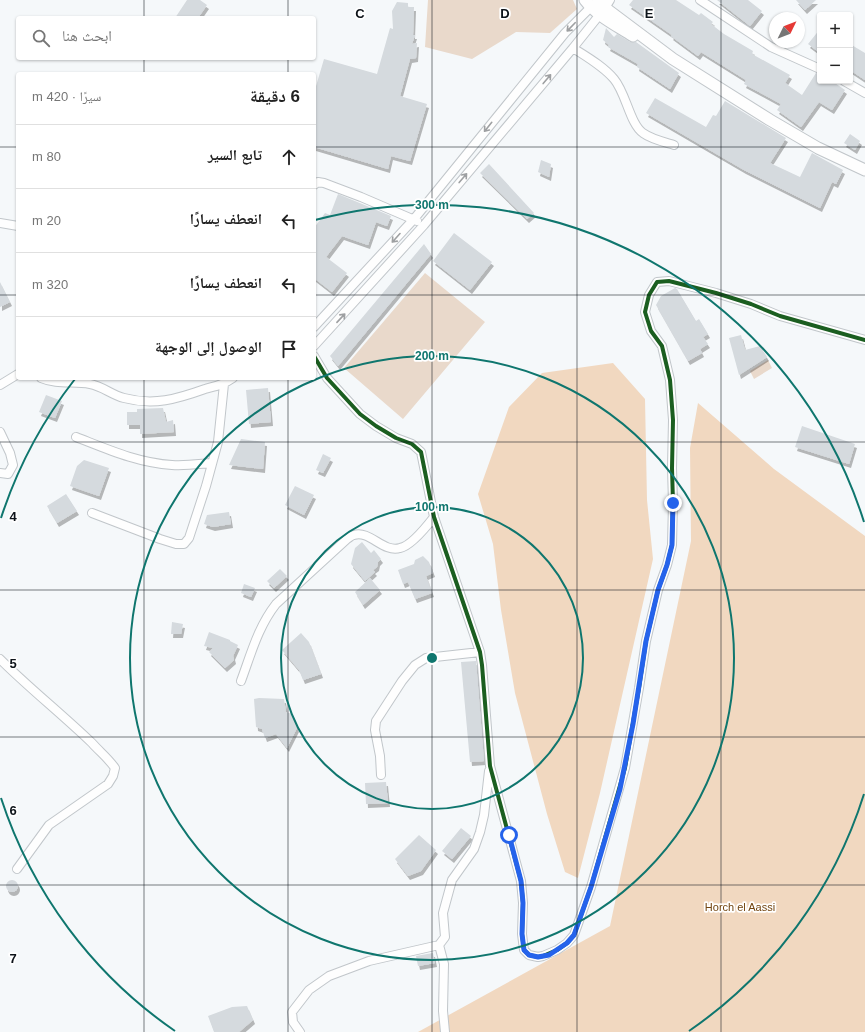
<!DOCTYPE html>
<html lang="ar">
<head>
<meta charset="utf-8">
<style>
	body { margin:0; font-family:Helvetica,"Noto Naskh Arabic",sans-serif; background:#f6f6f6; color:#222; direction:rtl }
	.controls { position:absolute; right:12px; top:12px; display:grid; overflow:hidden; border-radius:4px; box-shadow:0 1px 3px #0004 }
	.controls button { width:36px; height:36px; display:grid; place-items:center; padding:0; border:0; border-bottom:1px solid #e0e0e0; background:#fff; color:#222; font:20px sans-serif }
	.compass { position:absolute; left:769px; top:12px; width:36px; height:36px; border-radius:50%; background:#fff; box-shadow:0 1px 3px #0004; rotate:47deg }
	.stop { position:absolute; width:12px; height:12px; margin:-9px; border:3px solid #2563eb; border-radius:50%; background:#fff }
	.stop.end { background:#2563eb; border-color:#fff; box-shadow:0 1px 4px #0008 }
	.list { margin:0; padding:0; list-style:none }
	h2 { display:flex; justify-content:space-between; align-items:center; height:52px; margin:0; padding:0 16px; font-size:17px }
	h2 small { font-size:13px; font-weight:400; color:#767676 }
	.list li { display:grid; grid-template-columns:26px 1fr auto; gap:12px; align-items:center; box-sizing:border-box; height:64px; padding:0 16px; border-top:1px solid #e0e0e0 }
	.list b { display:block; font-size:15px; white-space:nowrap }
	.list em { font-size:13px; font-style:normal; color:#767676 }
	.icon { flex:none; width:22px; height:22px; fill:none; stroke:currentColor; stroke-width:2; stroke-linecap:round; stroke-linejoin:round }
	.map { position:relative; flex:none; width:865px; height:1032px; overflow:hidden; direction:ltr }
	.search { position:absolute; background:#fff; box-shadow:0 1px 3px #0004; left:16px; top:16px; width:300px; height:44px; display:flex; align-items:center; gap:10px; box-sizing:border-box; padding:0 14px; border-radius:4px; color:#767676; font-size:15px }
	.panel { position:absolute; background:#fff; box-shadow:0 1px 3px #0004; left:16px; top:72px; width:300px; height:308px; border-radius:4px; direction:rtl }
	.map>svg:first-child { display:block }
	.green { fill:#e9d9cb }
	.forest { fill:#f1d8c0 }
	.building { fill:#d5dade; filter:url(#shadow) }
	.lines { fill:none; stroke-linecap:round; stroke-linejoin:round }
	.street-casing { stroke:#c1c6ca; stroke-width:10 }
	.secondary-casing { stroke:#c1c6ca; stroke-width:13 }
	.street { stroke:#fefefe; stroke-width:8 }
	.secondary { stroke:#fefefe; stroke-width:11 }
	.cycleway-casing { stroke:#fff; stroke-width:6 }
	.cycleway { stroke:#1b5e20; stroke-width:4 }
	.oneway { stroke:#9ea0a2 }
	.route { stroke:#2563eb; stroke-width:5 }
	.grid { fill:none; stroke:#0d1319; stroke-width:1; stroke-opacity:0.55 }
	.ring { fill:none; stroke:#0f766e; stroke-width:2 }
	.labels { text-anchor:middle; stroke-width:3.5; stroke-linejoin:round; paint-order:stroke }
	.park-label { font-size:11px; fill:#724510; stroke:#fff }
	.grid-label { font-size:13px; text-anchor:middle; font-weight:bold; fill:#0d1319; stroke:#fff; stroke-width:3.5; stroke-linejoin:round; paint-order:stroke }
	.centre { fill:#0f766e; stroke:#fff; stroke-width:2 }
	.ring-label { font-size:12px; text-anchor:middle; font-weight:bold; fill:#0f766e; stroke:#fff; stroke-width:3.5; stroke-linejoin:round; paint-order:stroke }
</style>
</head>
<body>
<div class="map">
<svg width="865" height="1032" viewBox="0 0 865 1032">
	<defs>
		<filter id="shadow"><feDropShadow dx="2" dy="4" stdDeviation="0" flood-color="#0004"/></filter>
	</defs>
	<rect width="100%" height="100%" fill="#f5f8fa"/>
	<path class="green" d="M 428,0 L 573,0 L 577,9 L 550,33 L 516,32 L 472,59 L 425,47 Z
		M 425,273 L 485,322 L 403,419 L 344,368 Z
		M 768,360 L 772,368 L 754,379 L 750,371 Z"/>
	<path class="forest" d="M 613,363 L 645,399 L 647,500 L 653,559 L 600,793 L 578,878 L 565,872 L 547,814 L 515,693 L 501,610 L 493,544 L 478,494 L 509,407 L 542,373 Z
		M 698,403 L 774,469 L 865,536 L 865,1032 L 418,1032 L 610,926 L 691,541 L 690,448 Z"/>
	<path class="building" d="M 187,0 L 200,0 L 207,5 L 198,18 L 175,18 Z
		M 633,0 L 676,0 L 699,15 L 701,13 L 713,22 L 711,24 L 724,34 L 753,51 L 752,54 L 790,75 L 785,83 L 802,95 L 816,73 L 820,74 L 820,81 L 832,81 L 845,90 L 832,110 L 819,102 L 801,127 L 777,110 L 781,104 L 744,84 L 746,80 L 701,52 L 698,56 L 671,36 L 672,35 L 629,5 Z
		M 717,0 L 748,0 L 762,11 L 750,26 Z
		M 796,0 L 816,0 L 805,10 Z
		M 397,2 L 408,3 L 408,7 L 414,7 L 413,35 L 415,35 L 412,44 L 417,43 L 416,58 L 410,59 L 400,96 L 427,104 L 410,161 L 391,156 L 388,169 L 314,147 L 314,93 L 324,59 L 377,74 L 390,28 L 393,29 L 392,11 Z
		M 606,28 L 614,37 L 617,34 L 630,42 L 636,42 L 679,73 L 670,89 L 637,67 L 638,64 L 608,47 L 609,45 L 603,40 Z
		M 820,29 L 820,53 L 808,44 Z
		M 850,44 L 865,53 L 865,80 L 850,70 Z
		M 655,98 L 706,127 L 713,115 L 716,116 L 725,101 L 786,138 L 770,163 L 800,177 L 812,153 L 843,170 L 836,184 L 832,182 L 820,208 L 744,170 L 646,113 Z
		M 850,134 L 860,141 L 855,150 L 844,143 Z
		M 541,160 L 551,164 L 549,177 L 538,172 Z
		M 489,164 L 534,213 L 527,219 L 480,173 Z
		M 338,194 L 391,216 L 387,226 L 376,222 L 368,245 L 342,236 L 326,257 L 347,273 L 332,292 L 314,278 L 314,228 L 325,213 L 330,215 Z
		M 454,233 L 492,262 L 470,290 L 433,261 Z
		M 424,244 L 431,254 L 338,366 L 330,356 Z
		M 0,282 L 10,302 L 0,307 Z
		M 675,288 L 677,289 L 696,321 L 699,319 L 708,334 L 703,337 L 708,344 L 700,349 L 702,353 L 688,361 L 656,305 L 661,296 Z
		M 741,335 L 745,350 L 760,346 L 767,357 L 739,375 L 729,338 Z
		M 268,388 L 271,422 L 249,424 L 246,390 Z
		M 46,395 L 62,401 L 55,418 L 39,412 Z
		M 163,408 L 166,422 L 173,420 L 174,432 L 140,434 L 140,425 L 127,425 L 127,412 L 137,412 L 137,409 Z
		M 802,426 L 855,444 L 849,464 L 795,447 Z
		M 241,439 L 265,442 L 263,469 L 229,465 Z
		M 323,454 L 331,458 L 323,473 L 316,470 Z
		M 84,460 L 109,468 L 99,496 L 70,486 L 77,466 Z
		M 295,486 L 314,495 L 304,515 L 285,505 Z
		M 66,494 L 77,511 L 57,523 L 47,506 Z
		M 229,512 L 231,524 L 213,527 L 204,524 L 207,515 Z
		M 362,542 L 371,553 L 374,550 L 381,559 L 378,562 L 377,567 L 373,570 L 375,572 L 365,581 L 351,564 L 355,548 Z
		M 423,556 L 429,562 L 433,573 L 426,576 L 432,593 L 415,599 L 408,582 L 403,584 L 398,570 L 414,564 L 415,560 Z
		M 280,569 L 287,576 L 274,588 L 267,581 Z
		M 370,578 L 380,590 L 363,605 L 355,592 Z
		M 244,584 L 255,588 L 251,597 L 241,593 Z
		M 172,622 L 183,624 L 181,634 L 171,634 Z
		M 209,632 L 230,640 L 230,641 L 238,645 L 233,656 L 234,660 L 225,668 L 209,652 L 213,648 L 204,646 Z
		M 301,633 L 309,642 L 321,674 L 303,680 L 299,670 L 282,650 Z
		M 476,661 L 484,761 L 470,762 L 461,662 Z
		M 259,698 L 284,699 L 286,712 L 292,714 L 297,728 L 287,748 L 276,734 L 265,738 L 262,729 L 256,727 L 254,699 Z
		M 386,782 L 388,803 L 366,804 L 365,783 Z
		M 461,828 L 471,836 L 452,859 L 442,851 Z
		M 419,835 L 436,850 L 421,871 L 408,876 L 395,859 Z
		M6 886a6 6 0 1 1 12 0a6 6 0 1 1-12 0Z
		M 433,953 L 435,963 L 418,966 L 416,956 Z
		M 247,1006 L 253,1020 L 239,1032 L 214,1032 L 208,1016 L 232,1007 Z"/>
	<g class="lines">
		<defs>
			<path id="street" d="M 700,0 L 771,47 L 820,69
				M 573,48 C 587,57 603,66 614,79 C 626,93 630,124 643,133 C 651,139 664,142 674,145
				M 844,81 L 865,93
				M 314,185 L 318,182 L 324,183 L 361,197 L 417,221
				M 0,223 L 18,226
				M 314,327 L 414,219 L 565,33 L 595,3
				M 314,346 L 424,225 L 573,48 L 605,8 L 610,0
				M 314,356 L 327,378 L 360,414 L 376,426 L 396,438 L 412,444 L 421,452 L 434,517 L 480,652 L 482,665 L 490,766 L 521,881 L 523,903 L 522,934 L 524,950 L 529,955 L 538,957 L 543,956 L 557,950 L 567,943 L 574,935 L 591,887 L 625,768 L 639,688 L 646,641 L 658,590 L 667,565 L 672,545 L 673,503 L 672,468 L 673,420 L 670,380 L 662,346 L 651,331 L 645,312 L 649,295 L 657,282 L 669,281 L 716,293 L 751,304 L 780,316 L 865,340
				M 41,378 C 57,385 73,381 90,384 C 102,386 112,395 124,398 C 154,406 177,399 205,389 C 216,386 223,385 233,378
				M 0,385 L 18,374
				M 0,432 L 10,453 L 13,465 L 8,474 L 0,473
				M 76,437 C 107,449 138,463 172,465 C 185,466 199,464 212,463
				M 92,513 L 160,539 L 176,544 L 184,544 L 189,538 L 206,486 L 218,442 L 224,384
				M 0,659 C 29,688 62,714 92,743 C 100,752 108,758 115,768 L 113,776 L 108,784 L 49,825 L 17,869
				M 241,681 C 251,654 258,627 276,604 L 347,539 C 349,538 352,535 354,535 C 370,530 383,553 400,548 C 411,546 427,526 434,517
				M 381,775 L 380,756 L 375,730 L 376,721 L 402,681 L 415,665 L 426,658 L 480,652
				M 439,945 L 444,964 L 443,1011 L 445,1032
				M 300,1032 L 293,1022 L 292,1012 L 309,990 L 329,976 L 369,961 L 439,945 L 445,937 L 443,913 L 452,880 L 474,849 L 480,832 L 484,815 L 489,771"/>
			<path id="secondary" d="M 585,0 C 597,16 616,25 633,36
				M 599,0 L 605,8 L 673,59 L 770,120 L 818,148 L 865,170"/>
		</defs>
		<use href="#street" class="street-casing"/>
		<use href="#secondary" class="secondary-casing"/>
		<use href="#street" class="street"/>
		<use href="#secondary" class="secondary"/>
		<defs>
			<path id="cycleway" d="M 314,356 L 327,378 L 360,414 L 376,426 L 396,438 L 412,444 L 421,452 L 434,517 L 480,652 L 482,665 L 490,766 L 521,881 L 523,903 L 522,934 L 524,950 L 529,955 L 538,957 L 543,956 L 557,950 L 567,943 L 574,935 L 591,887 L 625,768 L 639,688 L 646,641 L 658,590 L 667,565 L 672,545 L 673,503 L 672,468 L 673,420 L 670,380 L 662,346 L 651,331 L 645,312 L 649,295 L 657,282 L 669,281 L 716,293 L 751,304 L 780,316 L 865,340"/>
		</defs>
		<use href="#cycleway" class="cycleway-casing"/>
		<use href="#cycleway" class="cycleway"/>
	</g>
	<defs><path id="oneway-shaft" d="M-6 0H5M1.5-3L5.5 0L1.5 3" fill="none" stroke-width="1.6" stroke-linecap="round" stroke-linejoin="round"/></defs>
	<g class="oneway">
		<use href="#oneway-shaft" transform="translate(571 27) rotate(134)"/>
		<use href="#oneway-shaft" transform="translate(547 79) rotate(-50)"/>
		<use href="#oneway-shaft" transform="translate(488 127) rotate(129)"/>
		<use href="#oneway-shaft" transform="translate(463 178) rotate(-50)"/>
		<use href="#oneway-shaft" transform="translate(396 238) rotate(132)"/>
		<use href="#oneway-shaft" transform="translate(341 318) rotate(-47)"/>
	</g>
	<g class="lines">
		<path class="route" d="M 509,835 L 521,881 L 523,903 L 522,934 L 524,950 L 529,955 L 538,957 L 549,955 L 567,943 L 574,935 L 591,887 L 620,789 L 633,724 L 646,641 L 658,590 L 667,565 L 672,545 L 673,503"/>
	</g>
	<path class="grid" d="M 144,0 L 144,18M 288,0 L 288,18M 432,0 L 432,1032M 577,0 L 577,1032M 721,0 L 721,1032M 144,58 L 144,74M 288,58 L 288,74M 0,147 L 18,147M 314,147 L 865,147M 0,295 L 18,295M 314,295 L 865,295M 144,378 L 144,1032M 288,378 L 288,1032M 0,442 L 865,442M 0,590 L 865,590M 0,737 L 865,737M 0,885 L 865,885"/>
	<g class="ring">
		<circle cx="432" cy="658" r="151"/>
		<circle cx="432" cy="658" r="302"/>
		<path d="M864 794A453 453 0 0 1 689 1031M175 1031A453 453 0 0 1 1 798M1 518A453 453 0 0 1 75 379M315 220A453 453 0 0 1 864 522"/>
	</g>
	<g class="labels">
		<g class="park-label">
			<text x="740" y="911">Horch el Aassi</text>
		</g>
	</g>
	<g class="grid-label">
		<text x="360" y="18">C</text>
		<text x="505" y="18">D</text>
		<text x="649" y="18">E</text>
		<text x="13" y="521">4</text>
		<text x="13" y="668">5</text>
		<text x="13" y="815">6</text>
		<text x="13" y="963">7</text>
	</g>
	<circle cx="432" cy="658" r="6" class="centre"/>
	<g class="ring-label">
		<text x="432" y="209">300 m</text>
		<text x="432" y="360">200 m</text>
		<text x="432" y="511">100 m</text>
	</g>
</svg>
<div class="controls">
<button>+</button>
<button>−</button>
</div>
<svg class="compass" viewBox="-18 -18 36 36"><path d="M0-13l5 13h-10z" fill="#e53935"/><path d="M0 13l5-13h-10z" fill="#767676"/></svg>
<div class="stop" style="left:509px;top:835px"></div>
<div class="stop end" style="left:673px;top:503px"></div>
<div class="search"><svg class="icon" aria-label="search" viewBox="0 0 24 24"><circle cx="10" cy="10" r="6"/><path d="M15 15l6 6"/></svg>ابحث هنا</div>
<section class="panel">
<h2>6 دقيقة<small>سيرًا · 420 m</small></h2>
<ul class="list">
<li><svg class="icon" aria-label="ahead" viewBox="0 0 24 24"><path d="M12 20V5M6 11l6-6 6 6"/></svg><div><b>تابع السير</b></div><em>80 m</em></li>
<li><svg class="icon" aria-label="left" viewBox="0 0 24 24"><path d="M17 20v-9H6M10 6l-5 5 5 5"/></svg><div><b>انعطف يسارًا</b></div><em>20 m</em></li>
<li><svg class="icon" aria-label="left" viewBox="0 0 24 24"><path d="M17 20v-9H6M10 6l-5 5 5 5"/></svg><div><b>انعطف يسارًا</b></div><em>320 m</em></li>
<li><svg class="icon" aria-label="arrive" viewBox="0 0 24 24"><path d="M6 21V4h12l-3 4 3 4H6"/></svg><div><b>الوصول إلى الوجهة</b></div></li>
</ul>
</section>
</div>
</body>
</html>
